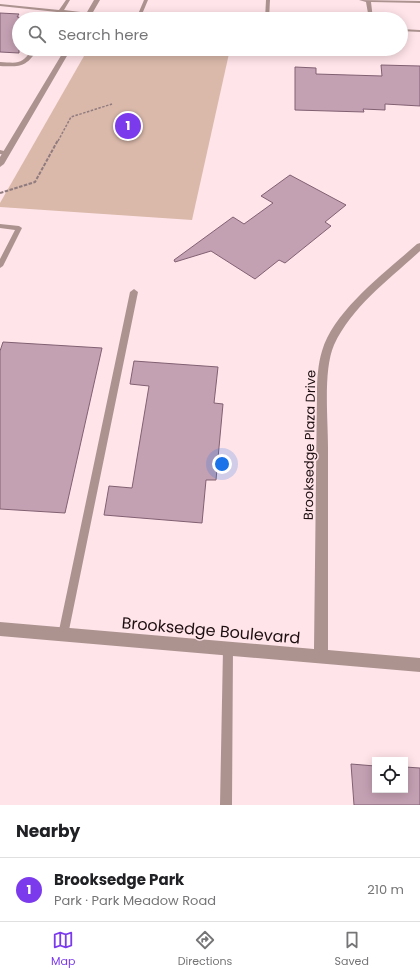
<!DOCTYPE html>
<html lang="en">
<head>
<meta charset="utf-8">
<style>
	body { margin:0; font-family:Poppins,sans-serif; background:#f2f2f2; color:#202124 }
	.controls { position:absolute; right:12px; bottom:12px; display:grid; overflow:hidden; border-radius:0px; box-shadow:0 2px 10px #0003 }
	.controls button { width:36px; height:36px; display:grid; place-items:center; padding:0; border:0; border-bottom:1px solid #e0e0e0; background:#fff; color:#202124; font:20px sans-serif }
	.you { position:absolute; left:222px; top:464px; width:14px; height:14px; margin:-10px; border:3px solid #fff; border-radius:50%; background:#1a73e8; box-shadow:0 0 0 6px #1a73e833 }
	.badge { display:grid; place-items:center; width:26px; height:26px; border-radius:50%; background:#7c3aed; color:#fff; font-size:13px; font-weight:700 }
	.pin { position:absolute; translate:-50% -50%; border:2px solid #fff; box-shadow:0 1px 4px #0006 }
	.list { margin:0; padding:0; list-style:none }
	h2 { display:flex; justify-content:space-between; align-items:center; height:52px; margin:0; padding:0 16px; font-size:17px }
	h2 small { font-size:13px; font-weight:400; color:#757577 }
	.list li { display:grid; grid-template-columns:26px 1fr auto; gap:12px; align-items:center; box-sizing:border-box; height:64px; padding:0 16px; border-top:1px solid #e0e0e0 }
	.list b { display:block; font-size:15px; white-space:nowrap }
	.list p { margin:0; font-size:13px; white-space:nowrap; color:#757577 }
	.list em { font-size:13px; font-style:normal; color:#757577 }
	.icon { flex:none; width:22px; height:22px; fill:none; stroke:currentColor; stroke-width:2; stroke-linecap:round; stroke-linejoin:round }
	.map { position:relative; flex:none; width:420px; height:805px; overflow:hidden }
	.search { position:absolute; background:#fff; box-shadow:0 2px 10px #0003; left:12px; right:12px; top:12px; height:44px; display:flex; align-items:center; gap:10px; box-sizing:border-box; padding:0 14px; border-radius:22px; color:#757577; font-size:15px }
	.sheet { height:116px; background:#fff }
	nav { display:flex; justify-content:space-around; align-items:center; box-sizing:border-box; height:56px; border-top:1px solid #e0e0e0; background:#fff; font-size:11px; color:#757577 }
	nav a { display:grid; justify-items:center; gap:2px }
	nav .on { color:#7c3aed }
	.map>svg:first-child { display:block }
	.green { fill:#dab9aa }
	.building { fill:#c4a0b3; stroke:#816072 }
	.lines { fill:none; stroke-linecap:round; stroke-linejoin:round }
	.path-far1 { stroke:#907b7f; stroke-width:1.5; stroke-dasharray:2.5 1.5; stroke-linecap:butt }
	.path { stroke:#907b7f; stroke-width:2; stroke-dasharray:3.5 1.5; stroke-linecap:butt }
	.service { fill:#ad9390; fill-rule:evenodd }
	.minor { fill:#ad9390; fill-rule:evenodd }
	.labels { text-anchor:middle; stroke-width:3; stroke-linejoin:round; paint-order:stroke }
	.street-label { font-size:13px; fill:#1c0e11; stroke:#ffe4e9 }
	.near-street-label { font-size:16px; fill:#1c0e11; stroke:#ffe4e9 }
</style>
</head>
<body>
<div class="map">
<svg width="420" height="805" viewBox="0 0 420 805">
	<rect width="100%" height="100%" fill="#ffe4e9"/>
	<path class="green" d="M 88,49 L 230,49 L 192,220 L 0,207 L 0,203 Z"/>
	<path class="building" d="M 0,13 L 19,14 L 17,17 L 19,17 L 19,53 L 0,52 Z
		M 381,65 L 420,66 L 420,106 L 385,104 L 385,110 L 363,109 L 364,112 L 295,110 L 295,67 L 316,68 L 316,74 L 382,76 Z
		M 290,175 L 346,205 L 325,222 L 331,226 L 285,263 L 279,260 L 255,279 L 211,251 L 175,262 L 174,260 L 233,217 L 244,224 L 273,203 L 261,196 Z
		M 3,342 L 102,348 L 65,513 L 0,509 L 0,351 Z
		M 134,361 L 218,367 L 214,403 L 223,404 L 216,480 L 206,480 L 202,523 L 104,515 L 109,486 L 132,488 L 149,386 L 130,384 Z
		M 351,764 L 375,766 L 375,790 L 405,790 L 405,767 L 420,768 L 420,805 L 354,805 Z"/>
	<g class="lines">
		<path class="path-far1" d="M 58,141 L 71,117 L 112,104"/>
		<path class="path" d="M 0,193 L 35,182 L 58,140"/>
		<path class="service" d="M 66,0 L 70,0 L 64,10 L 89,13 L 91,14 L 89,15 L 62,13 L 57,19 L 53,19 L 57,12 L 0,6 L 0,4 L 59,10 Z
			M 144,0 L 148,0 L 140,19 L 136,19 Z
			M 266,0 L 270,0 L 269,19 L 265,19 Z
			M 359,0 L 420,1 L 420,3 L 371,2 L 373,19 L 369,19 L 366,2 Z
			M 84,17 L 106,18 L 108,19 L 84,19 Z
			M 401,29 L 420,30 L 420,32 L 401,31 Z
			M 32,49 L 38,49 C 26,67 21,67 0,66 L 0,62 C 18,63 22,65 32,49 Z
			M 0,150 L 8,152 L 9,153 L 6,155 L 0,154 Z
			M 0,224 L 19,226 L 22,228 L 3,266 L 0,268 L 0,259 L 15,230 L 0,228 Z
			M 134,289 L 138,292 L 68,635 L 67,639 L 63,640 L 59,639 L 58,635 L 130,292 Z
			M 228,644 L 232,645 L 233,649 L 232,805 L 220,805 L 223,649 L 224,645 Z"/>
		<path class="minor" d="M 94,0 L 100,0 L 89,19 L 83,19 Z
			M 65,49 L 71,49 L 4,164 L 0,167 L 0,157 Z
			M 420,243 L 420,251 C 390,279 352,306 334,345 C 323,370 328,419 328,447 C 328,515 328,582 328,650 L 420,658 L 420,672 L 0,636 L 0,622 L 314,649 L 317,393 C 317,379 318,364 322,351 C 334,310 386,272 417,244 Z"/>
	</g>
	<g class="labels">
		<g class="street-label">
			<text transform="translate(309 445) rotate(-89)" y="5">Brooksedge Plaza Drive</text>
		</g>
		<g class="near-street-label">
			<text transform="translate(211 630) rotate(5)" y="6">Brooksedge Boulevard</text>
		</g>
	</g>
</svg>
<div class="controls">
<button><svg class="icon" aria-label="locate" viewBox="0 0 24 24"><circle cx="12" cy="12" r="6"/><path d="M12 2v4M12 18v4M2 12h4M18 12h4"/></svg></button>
</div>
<div class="you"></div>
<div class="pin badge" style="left:128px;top:126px">1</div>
<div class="search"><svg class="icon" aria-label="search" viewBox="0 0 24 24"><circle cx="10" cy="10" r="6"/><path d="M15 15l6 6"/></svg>Search here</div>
</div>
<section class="sheet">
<h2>Nearby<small></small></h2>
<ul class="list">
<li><span class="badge">1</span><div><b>Brooksedge Park</b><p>Park · Park Meadow Road</p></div><em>210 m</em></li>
</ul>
</section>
<nav>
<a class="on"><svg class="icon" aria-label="map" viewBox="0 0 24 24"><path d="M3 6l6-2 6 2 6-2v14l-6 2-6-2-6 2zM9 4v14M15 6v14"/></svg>Map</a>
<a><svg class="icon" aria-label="directions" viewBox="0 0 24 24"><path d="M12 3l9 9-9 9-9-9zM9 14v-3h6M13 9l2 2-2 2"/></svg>Directions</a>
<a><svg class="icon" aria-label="saved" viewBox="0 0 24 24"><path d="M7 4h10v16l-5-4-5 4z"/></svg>Saved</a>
</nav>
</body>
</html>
